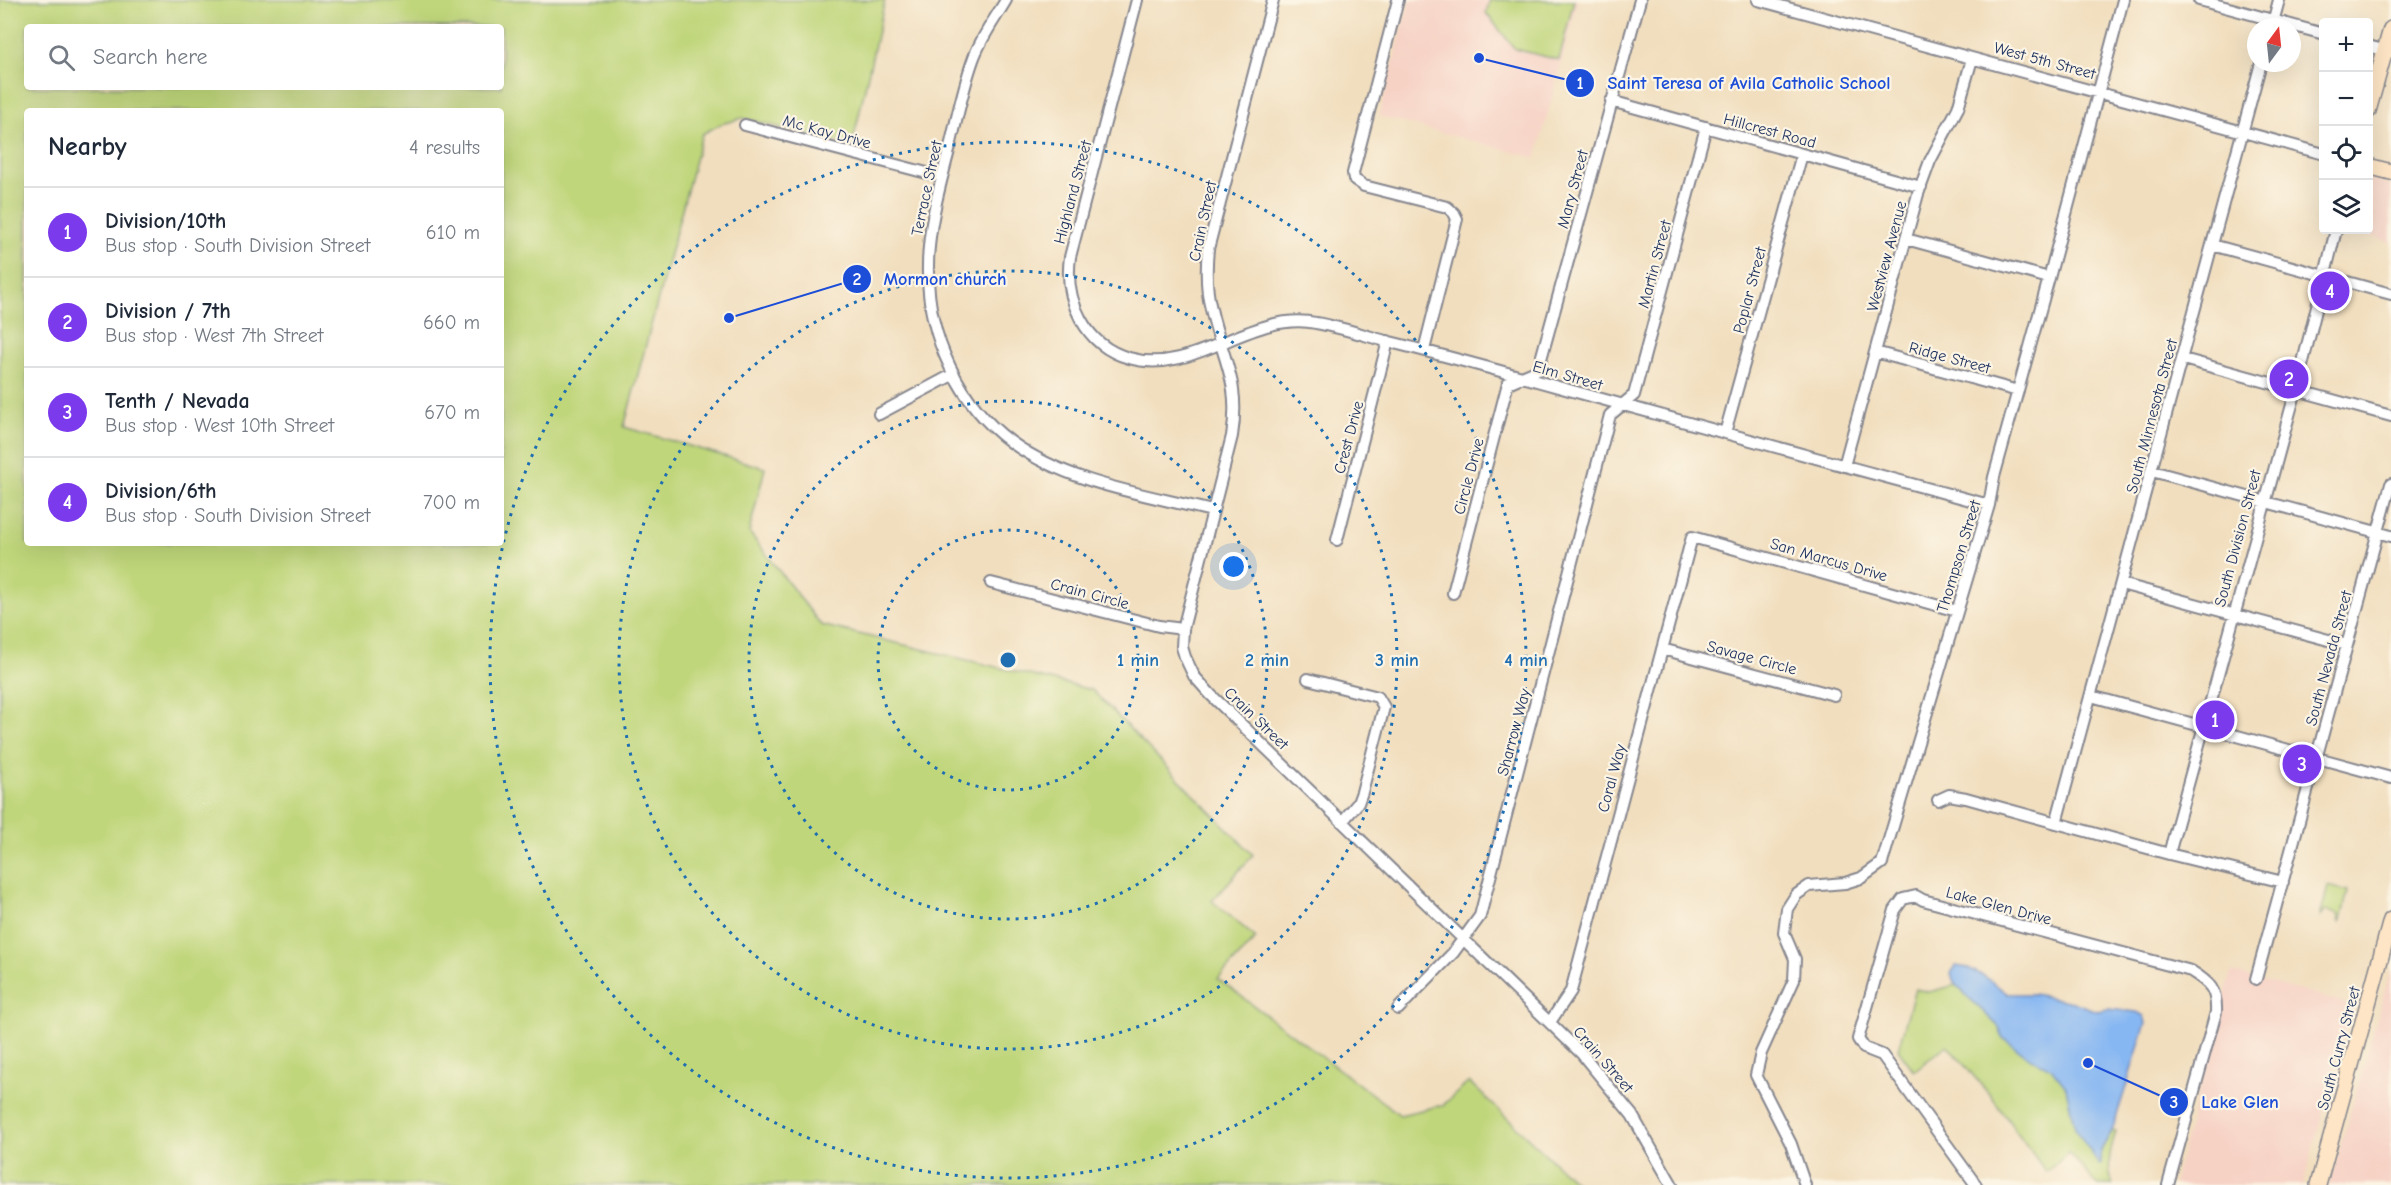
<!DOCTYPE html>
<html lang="en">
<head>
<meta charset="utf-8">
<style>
	body { margin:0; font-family:"Comic Neue",sans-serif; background:#f6f6f7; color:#1f2937 }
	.controls { position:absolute; right:18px; top:18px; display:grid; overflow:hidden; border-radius:6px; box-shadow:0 6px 24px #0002 }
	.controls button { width:54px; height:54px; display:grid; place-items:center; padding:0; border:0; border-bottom:2px solid #e0e1e3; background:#fff; color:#1f2937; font:30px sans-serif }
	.compass { position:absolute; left:2247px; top:18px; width:54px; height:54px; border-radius:50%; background:#fff; box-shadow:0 6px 24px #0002; rotate:15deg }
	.you { position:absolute; left:1234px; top:567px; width:21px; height:21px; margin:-15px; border:4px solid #fff; border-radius:50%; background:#1a73e8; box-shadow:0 0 0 9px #1a73e833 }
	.badge { display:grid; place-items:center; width:39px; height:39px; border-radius:50%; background:#7c3aed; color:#fff; font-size:20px; font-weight:700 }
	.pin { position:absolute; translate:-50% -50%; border:3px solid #fff; box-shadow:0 2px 6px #0006 }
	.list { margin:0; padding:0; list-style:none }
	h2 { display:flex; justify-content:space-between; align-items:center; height:78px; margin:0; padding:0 24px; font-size:26px }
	h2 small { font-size:20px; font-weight:400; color:#747a83 }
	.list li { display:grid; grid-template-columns:39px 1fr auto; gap:18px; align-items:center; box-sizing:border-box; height:90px; padding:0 24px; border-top:2px solid #e0e1e3 }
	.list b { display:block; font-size:22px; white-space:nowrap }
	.list p { margin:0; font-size:20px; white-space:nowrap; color:#747a83 }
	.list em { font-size:20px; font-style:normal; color:#747a83 }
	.icon { flex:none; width:33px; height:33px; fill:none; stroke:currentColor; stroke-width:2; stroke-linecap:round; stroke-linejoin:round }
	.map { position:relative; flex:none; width:2391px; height:1185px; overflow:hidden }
	.search { position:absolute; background:#fff; box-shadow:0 6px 24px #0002; left:24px; top:24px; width:480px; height:66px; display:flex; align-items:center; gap:15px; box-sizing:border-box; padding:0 21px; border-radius:6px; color:#747a83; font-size:22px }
	.panel { position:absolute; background:#fff; box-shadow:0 6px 24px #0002; left:24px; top:108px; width:480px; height:438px; border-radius:6px }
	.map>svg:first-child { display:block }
	.built { fill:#f6d2c5 }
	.green { fill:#bfd67a; stroke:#6d826c; stroke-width:1.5; fill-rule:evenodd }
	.water { fill:#87b7f2; stroke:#5173a8; stroke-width:1.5 }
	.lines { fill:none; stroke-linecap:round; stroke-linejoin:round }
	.street-casing { stroke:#86868e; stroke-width:14 }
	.secondary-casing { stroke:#86868e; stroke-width:18 }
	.street { stroke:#fff; stroke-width:10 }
	.secondary { stroke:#fde5c5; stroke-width:15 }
	.ring { fill:none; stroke:#1f6fb2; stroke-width:3; stroke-dasharray:3 6 }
	.labels { text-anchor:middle; stroke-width:4.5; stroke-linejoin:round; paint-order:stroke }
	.street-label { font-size:16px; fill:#1b2f5e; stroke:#fcf5e5 }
	.centre { fill:#1f6fb2; stroke:#fcf5e5; stroke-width:3 }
	.ring-label { font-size:18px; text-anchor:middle; font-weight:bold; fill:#1f6fb2; stroke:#fcf5e5; stroke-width:4.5; stroke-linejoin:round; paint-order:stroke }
	.leader { fill:none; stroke:#1d4ed8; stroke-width:2 }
	.callout-dot { fill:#1d4ed8; stroke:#fcf5e5; stroke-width:2 }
	.mark-label { font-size:18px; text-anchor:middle; font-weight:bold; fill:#fff }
	.callout-label { font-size:18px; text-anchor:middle; font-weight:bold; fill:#1d4ed8; stroke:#fcf5e5; stroke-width:4.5; stroke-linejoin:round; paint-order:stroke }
</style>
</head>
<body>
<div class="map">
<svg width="2391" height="1185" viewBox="0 0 2391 1185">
	<rect width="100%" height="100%" fill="#fcf5e5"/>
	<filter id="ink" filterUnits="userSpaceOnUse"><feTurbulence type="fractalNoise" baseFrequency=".0167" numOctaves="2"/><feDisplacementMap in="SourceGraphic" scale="12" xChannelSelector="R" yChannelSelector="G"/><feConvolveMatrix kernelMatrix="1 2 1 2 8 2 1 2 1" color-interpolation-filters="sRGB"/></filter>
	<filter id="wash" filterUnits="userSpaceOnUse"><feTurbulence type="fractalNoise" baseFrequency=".008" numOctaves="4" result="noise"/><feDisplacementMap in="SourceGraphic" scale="24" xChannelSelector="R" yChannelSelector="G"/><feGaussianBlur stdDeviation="1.35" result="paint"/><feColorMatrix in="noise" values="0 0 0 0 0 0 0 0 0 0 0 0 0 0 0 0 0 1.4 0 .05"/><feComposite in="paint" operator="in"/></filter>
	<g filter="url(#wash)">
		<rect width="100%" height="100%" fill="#f1debe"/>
		<path class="built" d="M 1410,0 L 1578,0 L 1536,158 L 1379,116 Z
			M 2369,179 L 2391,185 L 2391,242 L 2348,230 L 2368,230 Z
			M 2391,968 L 2391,1185 L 2329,1185 L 2361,1076 Z
			M 2231,972 L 2352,1005 L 2303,1185 L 2173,1185 Z"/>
		<path class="green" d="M 0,0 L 885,0 L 852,146 L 743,118 L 721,124 L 702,134 L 624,427 L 765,468 L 749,532 L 821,625 L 1092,690 L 1253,855 L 1212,901 L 1256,938 L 1218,979 L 1400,1115 L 1443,1105 L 1469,1082 L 1578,1185 L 0,1185 ZM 27,27 L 501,27 L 501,87 L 27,87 ZM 27,111 L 501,111 L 501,543 L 27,543 Z
			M 1490,0 L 1574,0 L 1559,60 L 1515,49 L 1486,13 Z
			M 2328,886 L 2348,891 L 2340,923 L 2338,914 L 2325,911 L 2320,918 Z
			M 1956,985 L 1999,1027 L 2003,1038 L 2031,1058 L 2051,1068 L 2066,1087 L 2075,1128 L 2101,1164 L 2101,1150 L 2112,1131 L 2116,1132 C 2110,1150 2106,1166 2113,1185 L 2098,1185 L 2069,1153 L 2046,1172 L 1990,1095 L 1947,1045 L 1914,1071 L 1898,1049 L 1915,989 L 1929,992 Z"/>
		<path class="water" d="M 1956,966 L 1968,968 L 1984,976 L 2008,994 L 2033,994 L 2073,1002 L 2097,1011 L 2108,1009 L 2137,1012 L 2144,1016 L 2146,1023 L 2112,1131 L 2101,1150 L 2101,1164 L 2099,1165 L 2075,1128 L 2066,1087 L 2051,1068 L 2031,1058 L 2003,1038 L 1999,1027 L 1954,983 L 1951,973 Z"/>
	</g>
	<g filter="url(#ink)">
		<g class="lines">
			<defs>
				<path id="street" d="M 1006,0 C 995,19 980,39 973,60 C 963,88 957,118 950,147 C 939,188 927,231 928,273 C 928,336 959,404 1011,442 C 1069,484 1145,494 1212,511
					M 1137,0 L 1070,257 C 1064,300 1085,346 1129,358 C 1194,377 1250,310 1316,323 C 1340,327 1363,335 1386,341 C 1447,356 1508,373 1569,390 C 1708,429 1849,467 1989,505
					M 1273,0 L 1208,249 C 1206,269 1206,290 1211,309 C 1222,359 1241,381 1232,436 L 1183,629 L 1182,647 L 1185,657 L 1194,676 L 1211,695 L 1582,1054 L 1632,1115 L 1672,1185
					M 1398,0 L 1353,173 L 1354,179 L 1364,186 L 1447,207 L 1454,213 L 1457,219 L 1424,350
					M 1758,0 L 2324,154
					M 2199,0 L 2324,34
					M 2272,26 L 2279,0
					M 2368,46 L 2391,52
					M 1611,101 L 1921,187
					M 745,125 L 942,177
					M 1906,239 L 2049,278
					M 2212,245 L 2391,294
					M 1875,352 L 2018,391
					M 2183,359 L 2391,416
					M 879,414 L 954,374
					M 1725,433 L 1802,154
					M 1844,466 L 1918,194 L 1930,161 L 1958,108 L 1972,59
					M 2152,471 L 2391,536
					M 1337,540 L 1388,341
					M 991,583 L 1159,626 L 1183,629
					M 2121,584 L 2347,645
					M 1453,593 L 1508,383 L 1538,370 L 1640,0
					M 1662,649 L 1834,695
					M 1308,679 L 1378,697 L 1384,707 L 1362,792 L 1358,803 L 1342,822
					M 2091,696 L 2391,778
					M 1938,800 L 1949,795 L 1966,798 L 2169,854 L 2283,882
					M 2056,823 L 2261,63
					M 2169,854 L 2296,390 L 2336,230
					M 2256,979 L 2391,484
					M 1398,1009 L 1453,953 L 1480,916 L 1610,415 L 1634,395 L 1706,127
					M 1550,1022 L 1571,991 L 1692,537 L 1957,611
					M 1805,1185 L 1791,1144 L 1756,1075 L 1761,1053 L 1794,980 L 1795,959 L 1784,933 L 1787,909 L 1796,895 L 1809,886 L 1845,883 L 1861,878 L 1882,863 L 1989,505 L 1994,477 L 2049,278 L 2123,0
					M 1976,1185 L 1882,1055 L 1864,1048 L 1858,1039 L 1895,910 L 1903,899 L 1916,896 L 1923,900 L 2191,971 C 2210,983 2217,989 2216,1012 L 2168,1185"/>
				<path id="secondary" d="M 2368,111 L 2391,29
					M 2368,166 L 2391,172
					M 2318,1185 L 2391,920"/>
			</defs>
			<use href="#street" class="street-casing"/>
			<use href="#secondary" class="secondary-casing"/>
			<use href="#street" class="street"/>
			<use href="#secondary" class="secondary"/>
		</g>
	</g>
	<g class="ring">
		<circle cx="1008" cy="660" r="130"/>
		<circle cx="1008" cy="660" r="259"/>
		<circle cx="1008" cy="660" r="389"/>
		<circle cx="1008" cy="660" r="518"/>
	</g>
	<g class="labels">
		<g class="street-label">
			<text transform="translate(2045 60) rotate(15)" y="6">West 5th Street</text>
			<text transform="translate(1770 130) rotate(15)" y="6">Hillcrest Road</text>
			<text transform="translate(827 131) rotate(15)" y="6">Mc Kay Drive</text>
			<text transform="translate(926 188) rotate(-78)" y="6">Terrace Street</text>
			<text transform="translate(1572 189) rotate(-75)" y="6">Mary Street</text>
			<text transform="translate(1072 192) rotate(-75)" y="6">Highland Street</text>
			<text transform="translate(1202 221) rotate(-78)" y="6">Crain Street</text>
			<text transform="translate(1886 256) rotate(-75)" y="6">Westview Avenue</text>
			<text transform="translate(1654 264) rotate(-75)" y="6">Martin Street</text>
			<text transform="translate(1749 290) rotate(-75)" y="6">Poplar Street</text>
			<text transform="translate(1950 357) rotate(15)" y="6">Ridge Street</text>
			<text transform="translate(1568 375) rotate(16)" y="6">Elm Street</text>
			<text transform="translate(2151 416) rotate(-75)" y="6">South Minnesota Street</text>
			<text transform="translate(1348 437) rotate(-75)" y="6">Crest Drive</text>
			<text transform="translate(1468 476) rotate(-75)" y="6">Circle Drive</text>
			<text transform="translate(2237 538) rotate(-75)" y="6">South Division Street</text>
			<text transform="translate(1958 556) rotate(-73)" y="6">Thompson Street</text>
			<text transform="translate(1829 559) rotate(16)" y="6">San Marcus Drive</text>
			<text transform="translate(1090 593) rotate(15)" y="6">Crain Circle</text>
			<text transform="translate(1752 657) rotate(15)" y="6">Savage Circle</text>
			<text transform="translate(2328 658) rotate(-75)" y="6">South Nevada Street</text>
			<text transform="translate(1257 718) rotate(44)" y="6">Crain Street</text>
			<text transform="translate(1513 732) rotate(-75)" y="6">Sharrow Way</text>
			<text transform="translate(1611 778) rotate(-75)" y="6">Coral Way</text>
			<text transform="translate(1999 905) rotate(15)" y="6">Lake Glen Drive</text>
			<text transform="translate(2338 1048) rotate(-75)" y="6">South Curry Street</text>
			<text transform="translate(1604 1059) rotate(49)" y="6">Crain Street</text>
		</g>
	</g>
	<circle cx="1008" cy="660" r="9" class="centre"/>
	<g class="ring-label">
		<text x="1138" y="666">1 min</text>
		<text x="1267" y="666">2 min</text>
		<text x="1397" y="666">3 min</text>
		<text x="1526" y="666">4 min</text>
	</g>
	<path class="leader" d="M1479 58L1580 83M729 318L857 279M2088 1063L2174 1102"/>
	<g class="callout-dot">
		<circle cx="1479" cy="58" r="6"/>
		<circle cx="729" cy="318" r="6"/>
		<circle cx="2088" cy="1063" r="6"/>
		<circle cx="1580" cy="83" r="15"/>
		<circle cx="857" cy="279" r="15"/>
		<circle cx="2174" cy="1102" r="15"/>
	</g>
	<g class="mark-label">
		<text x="1580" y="89">1</text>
		<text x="857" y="285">2</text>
		<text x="2174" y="1108">3</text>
	</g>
	<g class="callout-label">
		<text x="1749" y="89">Saint Teresa of Avila Catholic School</text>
		<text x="945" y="285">Mormon church</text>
		<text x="2240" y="1108">Lake Glen</text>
	</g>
</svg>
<div class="controls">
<button>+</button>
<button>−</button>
<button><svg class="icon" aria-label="locate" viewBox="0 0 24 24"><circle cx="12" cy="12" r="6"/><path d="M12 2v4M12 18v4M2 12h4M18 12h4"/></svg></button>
<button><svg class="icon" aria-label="layers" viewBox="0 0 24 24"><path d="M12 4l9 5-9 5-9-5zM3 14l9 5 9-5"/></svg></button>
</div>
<svg class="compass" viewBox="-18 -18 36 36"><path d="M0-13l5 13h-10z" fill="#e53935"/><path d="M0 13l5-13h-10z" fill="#747a83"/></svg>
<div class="you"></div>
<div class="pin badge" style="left:2215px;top:720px">1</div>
<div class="pin badge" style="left:2289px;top:379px">2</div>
<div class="pin badge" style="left:2302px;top:764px">3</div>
<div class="pin badge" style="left:2330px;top:291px">4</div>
<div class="search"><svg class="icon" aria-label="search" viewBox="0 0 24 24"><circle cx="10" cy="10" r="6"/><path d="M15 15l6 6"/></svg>Search here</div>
<section class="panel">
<h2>Nearby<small>4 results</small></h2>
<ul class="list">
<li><span class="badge">1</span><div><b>Division/10th</b><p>Bus stop · South Division Street</p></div><em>610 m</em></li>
<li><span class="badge">2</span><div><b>Division / 7th</b><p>Bus stop · West 7th Street</p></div><em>660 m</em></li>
<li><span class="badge">3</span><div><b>Tenth / Nevada</b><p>Bus stop · West 10th Street</p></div><em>670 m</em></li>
<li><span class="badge">4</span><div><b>Division/6th</b><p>Bus stop · South Division Street</p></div><em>700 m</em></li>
</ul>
</section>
</div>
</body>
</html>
